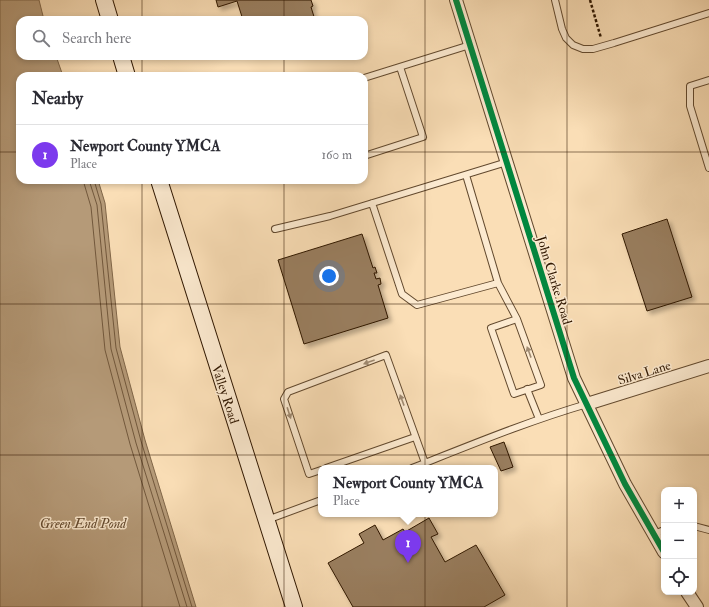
<!DOCTYPE html>
<html lang="en">
<head>
<meta charset="utf-8">
<style>
	body { margin:0; font-family:"IM FELL Double Pica",serif; background:#f7f7f7; color:#2b2b33 }
	.controls { position:absolute; right:12px; bottom:12px; display:grid; overflow:hidden; border-radius:8px; box-shadow:0 2px 6px #0003 }
	.controls button { width:36px; height:36px; display:grid; place-items:center; padding:0; border:0; border-bottom:1px solid #e1e1e2; background:#fff; color:#2b2b33; font:20px sans-serif }
	.you { position:absolute; left:329px; top:276px; width:14px; height:14px; margin:-10px; border:3px solid #fff; border-radius:50%; background:#1a73e8; box-shadow:0 0 0 6px #1a73e833 }
	.badge { display:grid; place-items:center; width:26px; height:26px; border-radius:50%; background:#7c3aed; color:#fff; font-size:13px; font-weight:700 }
	.pin { position:absolute; translate:-50% -33px; filter:drop-shadow(0 1px 2px #0008) }
	.pin::after { content:''; position:absolute; top:21px; width:14px; height:12px; background:inherit; clip-path:polygon(0 0,100% 0,50% 100%) }
	.popup { position:absolute; left:318px; top:465px; width:180px; height:52px; box-sizing:border-box; display:grid; place-content:center; border-radius:8px; background:#fff; filter:drop-shadow(0 1px 3px #0005); font-size:13px; white-space:nowrap; color:#7c7c81 }
	.popup b { font-size:15px; color:#2b2b33 }
	.popup::after { content:''; position:absolute; left:50%; top:100%; margin-left:-8px; border:8px solid transparent; border-top-color:#fff }
	.list { margin:0; padding:0; list-style:none }
	h2 { display:flex; justify-content:space-between; align-items:center; height:52px; margin:0; padding:0 16px; font-size:17px }
	h2 small { font-size:13px; font-weight:400; color:#7c7c81 }
	.list li { display:grid; grid-template-columns:26px 1fr auto; gap:12px; align-items:center; box-sizing:border-box; height:60px; padding:0 16px; border-top:1px solid #e1e1e2 }
	.list b { display:block; font-size:15px; white-space:nowrap }
	.list p { margin:0; font-size:13px; white-space:nowrap; color:#7c7c81 }
	.list em { font-size:13px; font-style:normal; color:#7c7c81 }
	.icon { flex:none; width:22px; height:22px; fill:none; stroke:currentColor; stroke-width:2; stroke-linecap:round; stroke-linejoin:round }
	.map { position:relative; flex:none; width:709px; height:607px; overflow:hidden }
	.search { position:absolute; background:#fff; box-shadow:0 2px 6px #0003; left:16px; top:16px; width:352px; height:44px; display:flex; align-items:center; gap:10px; box-sizing:border-box; padding:0 14px; border-radius:12px; color:#7c7c81; font-size:15px }
	.panel { position:absolute; background:#fff; box-shadow:0 2px 6px #0003; left:16px; top:72px; width:352px; height:112px; border-radius:12px }
	.map>svg:first-child { display:block }
	.water { fill:#b59a78; stroke:#806648 }
	.lines { fill:none; stroke-linecap:round; stroke-linejoin:round }
	.shore { stroke:#72583c; stroke-width:1 }
	.building { fill:#997e5f; stroke:#301700; filter:url(#shadow) }
	.service-casing { stroke:#62492e; stroke-width:8 }
	.minor-casing { stroke:#62492e; stroke-width:14 }
	.secondary-casing { stroke:#301700; stroke-width:18 }
	.path { stroke:#301700; stroke-width:2.5; stroke-dasharray:3 2; stroke-linecap:butt }
	.service { stroke:#fcead0; stroke-width:6 }
	.minor { stroke:#fcead0; stroke-width:12 }
	.secondary { stroke:#fcead0; stroke-width:16 }
	.cycleway-casing { stroke:#fcead0; stroke-width:8 }
	.cycleway { stroke:#00873e; stroke-width:6 }
	.oneway { fill:#a08b72 }
	.grid { fill:none; stroke:#301700; stroke-width:1; stroke-opacity:0.55 }
	.labels { text-anchor:middle; stroke-width:3; stroke-linejoin:round; paint-order:stroke }
	.street-label { font-size:13px; fill:#301700; stroke:#fcead0 }
	.water-label { font-size:14px; font-style:italic; fill:#654b30; stroke:#fcead0 }
</style>
</head>
<body>
<div class="map">
<svg width="709" height="607" viewBox="0 0 709 607">
	<defs>
		<filter id="shadow"><feDropShadow dx="3.5" dy="3.5" stdDeviation="2" flood-color="#0004"/></filter>
	</defs>
	<rect width="100%" height="100%" fill="#fadeb6"/>
	<filter id="stains"><feTurbulence type="fractalNoise" baseFrequency=".005" numOctaves="4"/><feColorMatrix values="0 0 0 0 .2 0 0 0 0 .09 0 0 0 0 .02 0 0 0 .5 -.17"/></filter>
	<radialGradient id="worn" r=".72"><stop offset=".6" stop-color="#630" stop-opacity="0"/><stop offset="1" stop-color="#630" stop-opacity=".3"/></radialGradient>
	<path class="water" d="M 0,0 L 39,0 L 44,20 L 20,20 L 20,56 L 56,56 L 63,76 L 20,76 L 20,180 L 98,180 L 105,203 L 120,347 L 145,440 L 196,607 L 0,607 Z"/>
	<g class="lines">
		<path class="shore" d="M 83,180 L 91,207 L 105,350 L 130,444 L 180,607
			M 89,180 L 97,205 L 111,349 L 136,443 L 187,607
			M 94,180 L 101,204 L 116,348 L 141,441 L 192,607"/>
	</g>
	<path class="building" d="M 216,0 L 311,0 L 313,6 L 311,7 L 315,20 L 243,20 L 237,1 L 218,7 Z
		M 667,219 L 692,297 L 647,311 L 622,234 Z
		M 362,234 L 373,268 L 375,267 L 377,273 L 374,273 L 376,279 L 380,278 L 381,284 L 378,285 L 388,318 L 304,344 L 278,260 Z
		M 504,442 L 513,467 L 501,471 L 490,447 Z
		M 429,518 L 438,534 L 431,537 L 445,562 L 476,545 L 505,595 L 484,607 L 353,607 L 328,563 L 364,543 L 359,534 L 375,525 L 383,540 L 403,529 L 405,532 Z"/>
	<g class="lines">
		<defs>
			<path id="service" d="M 555,0 L 562,29 L 566,38 L 573,45 L 583,49 L 593,49 L 614,43 L 709,13
				M 364,78 L 470,45
				M 709,80 L 690,86 L 690,106 L 709,168
				M 364,156 L 423,137 L 400,67
				M 466,175 L 498,283
				M 372,203 L 402,294 L 417,305 L 498,283 L 517,319 L 541,385 L 514,394 L 491,328 L 517,319
				M 275,229 L 330,216 L 507,162
				M 527,389 L 539,419
				M 326,468 L 415,437
				M 426,468 L 425,463 C 478,442 532,420 587,404
				M 321,470 L 309,474 L 284,399 L 288,392 L 386,355 L 425,463 L 412,468
				M 267,520 L 321,500
				M 694,526 L 709,530
				M 654,534 L 664,530"/>
			<path id="minor" d="M 456,0 L 574,378 L 625,484 L 664,552
				M 587,404 L 709,366
				M 687,592 L 697,607"/>
			<path id="secondary" d="M 104,0 L 110,20
				M 121,56 L 127,76
				M 159,180 L 294,607"/>
		</defs>
		<use href="#service" class="service-casing"/>
		<use href="#minor" class="minor-casing"/>
		<use href="#secondary" class="secondary-casing"/>
		<path class="path" d="M 590,0 L 601,38"/>
		<use href="#service" class="service"/>
		<use href="#minor" class="minor"/>
		<use href="#secondary" class="secondary"/>
		<defs>
			<path id="cycleway" d="M 456,0 L 574,378 L 625,484 L 664,552"/>
		</defs>
		<use href="#cycleway" class="cycleway-casing"/>
		<use href="#cycleway" class="cycleway"/>
	</g>
	<defs><path id="oneway-solid" d="M-6-.8H1V-3.2L6.5 0L1 3.2V.8H-6Z"/></defs>
	<g class="oneway">
		<use href="#oneway-solid" transform="translate(529 352) rotate(-110)"/>
		<use href="#oneway-solid" transform="translate(369 362) rotate(160)"/>
		<use href="#oneway-solid" transform="translate(402 400) rotate(-110)"/>
		<use href="#oneway-solid" transform="translate(289 413) rotate(72)"/>
	</g>
	<path class="grid" d="M 142,0 L 142,20M 284,0 L 284,20M 425,0 L 425,607M 567,0 L 567,607M 142,56 L 142,76M 284,56 L 284,76M 0,152 L 20,152M 364,152 L 709,152M 142,180 L 142,607M 284,180 L 284,607M 0,304 L 709,304M 0,455 L 709,455"/>
	<g class="labels">
		<g class="street-label">
			<text transform="translate(555 280) rotate(73)" y="5">John Clarke Road</text>
			<text transform="translate(644 372) rotate(-17)" y="5">Silva Lane</text>
			<text transform="translate(226 394) rotate(72)" y="5">Valley Road</text>
		</g>
		<g class="water-label">
			<text x="83" y="528">Green End Pond</text>
		</g>
	</g>
	<rect width="100%" height="100%" filter="url(#stains)"/>
	<rect width="100%" height="100%" fill="url(#worn)"/>
</svg>
<div class="controls">
<button>+</button>
<button>−</button>
<button><svg class="icon" aria-label="locate" viewBox="0 0 24 24"><circle cx="12" cy="12" r="6"/><path d="M12 2v4M12 18v4M2 12h4M18 12h4"/></svg></button>
</div>
<div class="you"></div>
<div class="pin badge" style="left:408px;top:563px">1</div>
<div class="popup"><b>Newport County YMCA</b>Place</div>
<div class="search"><svg class="icon" aria-label="search" viewBox="0 0 24 24"><circle cx="10" cy="10" r="6"/><path d="M15 15l6 6"/></svg>Search here</div>
<section class="panel">
<h2>Nearby<small></small></h2>
<ul class="list">
<li><span class="badge">1</span><div><b>Newport County YMCA</b><p>Place</p></div><em>160 m</em></li>
</ul>
</section>
</div>
</body>
</html>
